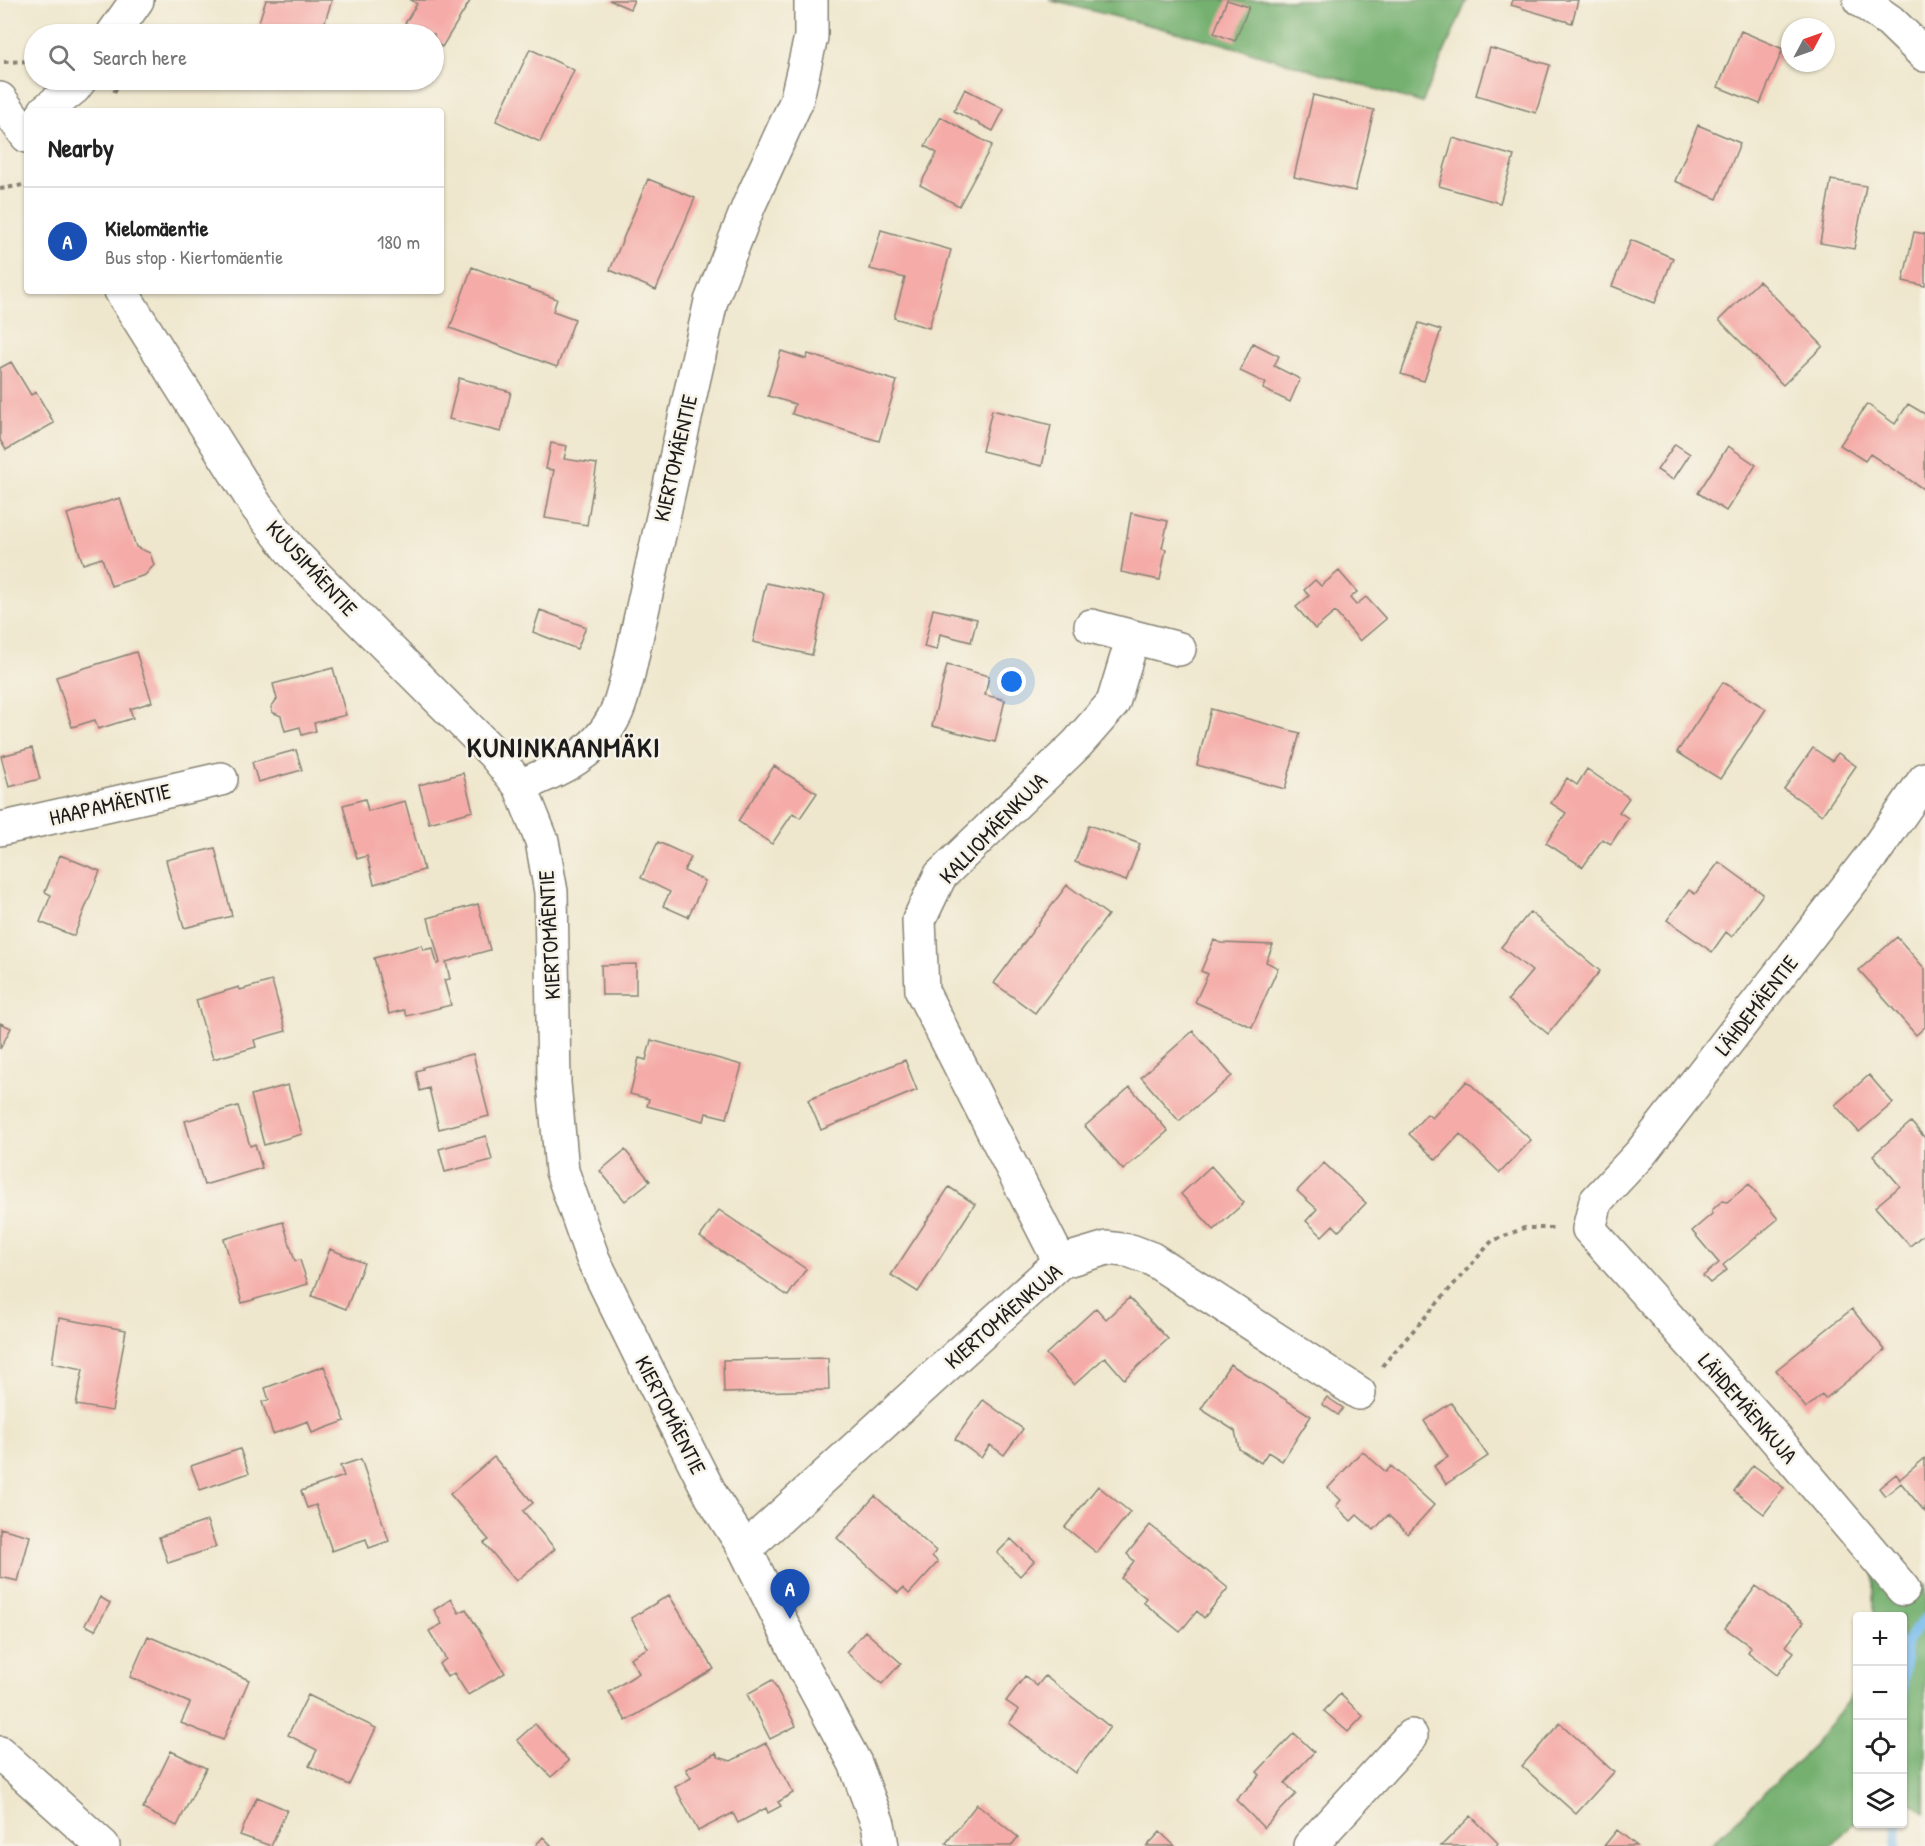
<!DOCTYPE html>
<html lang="en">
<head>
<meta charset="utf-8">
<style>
	body { margin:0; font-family:"Patrick Hand",sans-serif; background:#f2f2f2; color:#222 }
	.controls { position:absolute; right:18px; bottom:18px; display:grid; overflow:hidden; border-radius:6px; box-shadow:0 2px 4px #0004 }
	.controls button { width:54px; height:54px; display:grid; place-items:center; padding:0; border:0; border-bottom:2px solid #e0e0e0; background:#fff; color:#222; font:30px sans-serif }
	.compass { position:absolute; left:1781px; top:18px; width:54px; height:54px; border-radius:50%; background:#fff; box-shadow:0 2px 4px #0004; rotate:49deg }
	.you { position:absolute; left:1012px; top:682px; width:21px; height:21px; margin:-15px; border:4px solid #fff; border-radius:50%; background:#1a73e8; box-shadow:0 0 0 9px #1a73e833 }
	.badge { display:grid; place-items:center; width:39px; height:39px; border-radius:50%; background:#7c3aed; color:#fff; font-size:20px; font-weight:700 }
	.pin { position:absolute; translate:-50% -50px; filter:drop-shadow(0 2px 3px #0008) }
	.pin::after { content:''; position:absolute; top:32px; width:21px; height:18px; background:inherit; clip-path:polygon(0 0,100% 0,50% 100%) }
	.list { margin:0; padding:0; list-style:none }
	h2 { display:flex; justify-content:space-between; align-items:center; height:78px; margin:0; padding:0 24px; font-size:26px }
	h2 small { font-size:20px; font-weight:400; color:#767676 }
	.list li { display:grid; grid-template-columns:39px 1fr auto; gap:18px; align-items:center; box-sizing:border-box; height:108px; padding:0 24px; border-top:2px solid #e0e0e0 }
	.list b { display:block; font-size:22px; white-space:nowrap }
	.list p { margin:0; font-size:20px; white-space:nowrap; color:#767676 }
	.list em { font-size:20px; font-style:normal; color:#767676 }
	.icon { flex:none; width:33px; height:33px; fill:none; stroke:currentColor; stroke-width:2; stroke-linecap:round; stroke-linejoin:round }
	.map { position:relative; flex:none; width:1925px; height:1846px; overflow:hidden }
	.search { position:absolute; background:#fff; box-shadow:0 2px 4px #0004; left:24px; top:24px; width:420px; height:66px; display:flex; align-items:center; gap:15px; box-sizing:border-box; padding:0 21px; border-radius:33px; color:#767676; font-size:22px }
	.panel { position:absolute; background:#fff; box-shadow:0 2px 4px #0004; left:24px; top:108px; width:420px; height:186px; border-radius:6px }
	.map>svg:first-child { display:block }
	.forest { fill:#74b06f; stroke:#486646; stroke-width:1.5 }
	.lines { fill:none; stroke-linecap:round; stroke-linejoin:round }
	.stream { stroke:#77baed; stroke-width:10 }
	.building { fill:#f5aca8 }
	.minor-casing { stroke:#868274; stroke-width:36 }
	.path { stroke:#868274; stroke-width:4; stroke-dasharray:4.5 4.5; stroke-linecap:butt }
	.minor { stroke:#fff; stroke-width:33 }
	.labels { text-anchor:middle; stroke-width:5; stroke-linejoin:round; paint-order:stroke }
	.street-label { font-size:22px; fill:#1c1c1c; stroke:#f7f3e8 }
	.district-label { font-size:28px; font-weight:bold; letter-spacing:1.5px; fill:#1c1c1c; stroke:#f7f3e8 }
</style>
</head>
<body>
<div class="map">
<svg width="1925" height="1846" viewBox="0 0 1925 1846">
	<rect width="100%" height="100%" fill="#f7f3e8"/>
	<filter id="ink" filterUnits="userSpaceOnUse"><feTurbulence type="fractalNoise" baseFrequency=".0167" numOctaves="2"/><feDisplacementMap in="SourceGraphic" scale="12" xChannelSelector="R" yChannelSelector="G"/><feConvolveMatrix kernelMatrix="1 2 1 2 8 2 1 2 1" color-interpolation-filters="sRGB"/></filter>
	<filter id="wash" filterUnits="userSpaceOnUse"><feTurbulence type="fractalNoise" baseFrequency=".008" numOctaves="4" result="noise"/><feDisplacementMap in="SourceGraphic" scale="24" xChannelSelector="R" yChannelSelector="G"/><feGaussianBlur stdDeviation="1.35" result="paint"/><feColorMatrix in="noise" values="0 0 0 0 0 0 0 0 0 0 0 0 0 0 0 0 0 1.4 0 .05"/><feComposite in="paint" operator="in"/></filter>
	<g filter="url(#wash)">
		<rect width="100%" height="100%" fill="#efe7cd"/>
		<path class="forest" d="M 1049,0 L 1467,0 L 1422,103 L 1220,43 Z
			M 1874,1570 L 1916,1588 L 1925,1584 L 1925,1813 L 1903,1797 L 1902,1616 L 1874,1616 Z
			M 1857,1688 L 1857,1818 L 1832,1846 L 1709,1846 L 1815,1744 Z"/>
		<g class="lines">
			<path class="stream" d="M 1902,1706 L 1906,1642 L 1925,1618
				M 1896,1846 L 1897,1824"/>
		</g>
		<g id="blocks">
			<path class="building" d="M 266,0 L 332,0 L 321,34 L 255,34 Z
				M 411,0 L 469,0 L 470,1 L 442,47 L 434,42 L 434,34 L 420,34 L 404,25 L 417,4 Z
				M 609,0 L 634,0 L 630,9 Z
				M 1227,0 L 1249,7 L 1235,41 L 1214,33 Z
				M 1513,0 L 1578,0 L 1572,23 L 1511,5 Z
				M 1741,31 L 1783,49 L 1760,104 L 1718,87 Z
				M 1490,48 L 1550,65 L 1536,113 L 1476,95 Z
				M 530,49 L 574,70 L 540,142 L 496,121 Z
				M 965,89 L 1004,109 L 993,131 L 954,111 Z
				M 1313,95 L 1374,110 L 1355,191 L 1294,177 Z
				M 941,117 L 992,145 L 959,206 L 920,185 L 937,153 L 925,146 Z
				M 1698,125 L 1740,143 L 1717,199 L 1675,181 Z
				M 1453,138 L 1514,156 L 1500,203 L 1439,186 Z
				M 648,179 L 695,198 L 656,290 L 610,270 Z
				M 1831,180 L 1866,186 L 1854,249 L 1820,243 Z
				M 881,230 L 951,250 L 929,328 L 894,318 L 905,278 L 870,269 Z
				M 1914,232 L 1925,234 L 1925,286 L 1903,281 Z
				M 1631,240 L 1673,258 L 1655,303 L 1612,286 Z
				M 472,267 L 557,299 L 553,311 L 575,319 L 557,367 L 450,328 Z
				M 1759,281 L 1823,346 L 1783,385 L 1719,320 Z
				M 1419,323 L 1441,330 L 1424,381 L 1401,374 Z
				M 1253,343 L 1279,356 L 1274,366 L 1300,379 L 1290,402 L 1263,389 L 1266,383 L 1240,371 Z
				M 781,351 L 806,359 L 808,354 L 897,381 L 879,441 L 792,414 L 795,404 L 768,396 Z
				M 11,362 L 31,395 L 36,392 L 54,423 L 6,450 L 0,440 L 0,368 Z
				M 459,378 L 511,392 L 501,432 L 449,419 Z
				M 1867,404 L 1895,424 L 1908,404 L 1925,414 L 1925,490 L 1870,454 L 1865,461 L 1840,445 Z
				M 992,410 L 1051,425 L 1042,466 L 982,451 Z
				M 551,443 L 567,446 L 564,459 L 597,464 L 587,525 L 545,518 L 554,470 L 546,469 Z
				M 1675,444 L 1690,454 L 1673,480 L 1657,470 Z
				M 1728,446 L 1756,465 L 1726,511 L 1698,493 Z
				M 120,498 L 136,547 L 150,553 L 154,565 L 145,575 L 111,586 L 102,558 L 83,564 L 67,514 Z
				M 1131,513 L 1168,521 L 1162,548 L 1166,549 L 1160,580 L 1121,572 Z
				M 1339,571 L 1357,592 L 1350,598 L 1356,605 L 1366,597 L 1386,619 L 1360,641 L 1335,612 L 1315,629 L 1296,607 L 1309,596 L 1304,590 L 1315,580 L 1321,586 Z
				M 766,583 L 825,595 L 812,655 L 753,642 Z
				M 933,609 L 977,619 L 971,642 L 940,634 L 937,650 L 924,647 Z
				M 540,610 L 586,627 L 577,649 L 533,632 Z
				M 136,652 L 152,702 L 130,709 L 133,718 L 98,729 L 95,720 L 72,727 L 56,677 Z
				M 947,665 L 989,676 L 985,695 L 1005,700 L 995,742 L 932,726 Z
				M 333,668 L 346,715 L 314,723 L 316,731 L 302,735 L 300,727 L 285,731 L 281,716 L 272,712 L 271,707 L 277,699 L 273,684 Z
				M 1723,682 L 1766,709 L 1720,779 L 1677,752 Z
				M 1211,709 L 1300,733 L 1285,789 L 1197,765 Z
				M 32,748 L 40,779 L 9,787 L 1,756 Z
				M 1813,748 L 1832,761 L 1838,753 L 1856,766 L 1822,815 L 1784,789 Z
				M 296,750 L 302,770 L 258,782 L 252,762 Z
				M 774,766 L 817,793 L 800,818 L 793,813 L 772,844 L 738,821 Z
				M 1587,769 L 1629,798 L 1619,812 L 1628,818 L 1611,844 L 1602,839 L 1583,867 L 1546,843 L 1566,813 L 1551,803 L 1567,778 L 1577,785 Z
				M 463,773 L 473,811 L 429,823 L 419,785 Z
				M 365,799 L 368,811 L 405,801 L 424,870 L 374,884 L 367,856 L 357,859 L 343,805 Z
				M 1089,825 L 1140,844 L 1126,881 L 1075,862 Z
				M 658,842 L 691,857 L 684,871 L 705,881 L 688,917 L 663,906 L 670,892 L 641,878 Z
				M 215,848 L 232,916 L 184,928 L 166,860 Z
				M 60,855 L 100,871 L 74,936 L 40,922 L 51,895 L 45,892 Z
				M 1719,862 L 1763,894 L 1732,937 L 1726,932 L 1712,952 L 1667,920 L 1689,890 L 1695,894 Z
				M 1067,885 L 1108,915 L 1035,1013 L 994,983 Z
				M 478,904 L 490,950 L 446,962 L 450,979 L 444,980 L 451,1005 L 407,1016 L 404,1010 L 389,1014 L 374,958 L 422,945 L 423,950 L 433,948 L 437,964 L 440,963 L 428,918 Z
				M 1530,912 L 1600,971 L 1548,1034 L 1508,1000 L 1532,971 L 1501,947 Z
				M 1897,937 L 1925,969 L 1925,1027 L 1916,1035 L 1859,970 Z
				M 1214,940 L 1221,943 L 1273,945 L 1266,962 L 1278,968 L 1252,1027 L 1195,1002 L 1208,974 L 1201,971 Z
				M 636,964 L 636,995 L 602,995 L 601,965 Z
				M 272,981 L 286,1031 L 254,1040 L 256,1047 L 213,1059 L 196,1000 L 239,987 L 240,990 Z
				M 0,1023 L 11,1028 L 0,1049 Z
				M 1193,1031 L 1232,1076 L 1179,1121 L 1141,1077 Z
				M 651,1040 L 742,1065 L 727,1118 L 706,1113 L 704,1121 L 647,1106 L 649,1099 L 630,1094 L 639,1058 L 646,1060 Z
				M 473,1054 L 489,1116 L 439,1129 L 429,1088 L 420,1091 L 416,1071 L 423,1069 L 423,1067 Z
				M 905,1060 L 917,1090 L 821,1130 L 808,1100 Z
				M 1869,1075 L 1893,1103 L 1859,1132 L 1835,1105 Z
				M 1467,1081 L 1531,1140 L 1500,1173 L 1460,1134 L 1436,1160 L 1409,1134 L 1427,1114 L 1432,1118 Z
				M 288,1085 L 302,1134 L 264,1145 L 251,1095 Z
				M 1130,1087 L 1168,1131 L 1123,1170 L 1085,1126 Z
				M 238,1106 L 250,1146 L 255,1144 L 262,1168 L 204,1185 L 185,1121 Z
				M 1911,1122 L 1925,1138 L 1925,1233 L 1910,1246 L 1875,1207 L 1900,1186 L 1873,1155 Z
				M 486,1136 L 492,1160 L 445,1172 L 439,1149 Z
				M 625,1150 L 650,1181 L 625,1201 L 600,1171 Z
				M 1324,1163 L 1366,1203 L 1339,1231 L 1333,1225 L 1322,1236 L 1306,1221 L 1317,1209 L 1297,1191 Z
				M 1211,1166 L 1244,1203 L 1214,1230 L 1181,1194 Z
				M 1749,1184 L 1778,1219 L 1723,1265 L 1727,1270 L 1710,1283 L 1703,1276 L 1719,1263 L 1692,1231 L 1712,1214 L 1712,1210 L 1722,1201 L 1727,1202 Z
				M 949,1187 L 975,1204 L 918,1292 L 891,1275 Z
				M 719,1210 L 806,1269 L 788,1296 L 700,1237 Z
				M 283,1222 L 295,1261 L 300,1260 L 308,1284 L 242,1303 L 224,1239 Z
				M 330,1249 L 364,1263 L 346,1309 L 312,1296 Z
				M 1129,1298 L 1168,1339 L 1124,1379 L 1105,1357 L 1074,1385 L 1046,1354 L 1096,1308 L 1106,1319 Z
				M 1852,1309 L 1885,1350 L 1825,1399 L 1822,1395 L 1806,1408 L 1776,1370 Z
				M 59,1318 L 126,1330 L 112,1411 L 76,1405 L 83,1369 L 52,1363 Z
				M 828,1358 L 829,1390 L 724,1393 L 723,1360 Z
				M 1230,1364 L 1311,1416 L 1282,1461 L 1268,1452 L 1261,1463 L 1239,1449 L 1235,1431 L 1201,1409 Z
				M 324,1366 L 345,1421 L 312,1433 L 308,1421 L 273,1434 L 262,1402 L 269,1400 L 265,1388 Z
				M 1327,1397 L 1343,1408 L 1338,1415 L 1322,1404 Z
				M 983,1400 L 1023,1429 L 1004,1455 L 990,1445 L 981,1458 L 955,1439 Z
				M 1451,1403 L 1488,1456 L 1446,1484 L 1434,1466 L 1448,1457 L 1424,1421 Z
				M 240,1449 L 249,1473 L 200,1490 L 191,1466 Z
				M 1362,1451 L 1386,1472 L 1391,1466 L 1434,1505 L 1408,1534 L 1388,1515 L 1374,1530 L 1357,1515 L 1351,1521 L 1336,1506 L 1341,1500 L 1328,1488 Z
				M 494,1457 L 533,1503 L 523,1511 L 555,1549 L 516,1581 L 484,1543 L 489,1540 L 450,1494 Z
				M 1925,1458 L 1925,1512 L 1901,1483 L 1885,1496 L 1879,1488 L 1896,1474 L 1900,1479 Z
				M 361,1459 L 389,1541 L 369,1548 L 366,1539 L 332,1551 L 316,1505 L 307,1508 L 301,1491 L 344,1476 L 340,1466 Z
				M 1753,1465 L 1784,1488 L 1764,1514 L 1734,1491 Z
				M 1098,1486 L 1130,1512 L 1097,1553 L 1065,1527 Z
				M 875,1496 L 936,1551 L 932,1556 L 938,1562 L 909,1594 L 903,1588 L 898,1593 L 837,1538 Z
				M 207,1521 L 216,1547 L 168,1563 L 159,1537 Z
				M 1150,1525 L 1228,1588 L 1204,1618 L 1197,1611 L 1180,1632 L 1143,1602 L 1146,1598 L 1121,1578 L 1134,1561 L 1127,1554 Z
				M 0,1528 L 30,1536 L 18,1581 L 0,1577 Z
				M 1011,1539 L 1034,1561 L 1020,1576 L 997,1553 Z
				M 1756,1586 L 1804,1622 L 1786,1646 L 1794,1652 L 1777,1675 L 1748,1652 L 1751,1647 L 1725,1628 Z
				M 669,1595 L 714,1669 L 626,1721 L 609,1692 L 639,1673 L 630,1658 L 648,1648 L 631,1618 Z
				M 100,1597 L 110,1603 L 95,1630 L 85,1625 Z
				M 451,1599 L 459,1613 L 466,1609 L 505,1673 L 468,1695 L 454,1673 L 447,1677 L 439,1664 L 446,1659 L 429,1631 L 442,1624 L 434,1610 Z
				M 865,1631 L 901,1663 L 882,1684 L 846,1652 Z
				M 148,1636 L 249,1680 L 223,1740 L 181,1723 L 190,1703 L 130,1677 Z
				M 1025,1676 L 1037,1686 L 1045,1676 L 1110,1727 L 1075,1773 L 1009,1723 L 1019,1710 L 1006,1701 Z
				M 772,1680 L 796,1726 L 770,1739 L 747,1694 Z
				M 1340,1694 L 1363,1716 L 1348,1732 L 1324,1711 Z
				M 308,1695 L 376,1728 L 349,1785 L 309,1766 L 317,1750 L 288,1735 Z
				M 1560,1723 L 1614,1772 L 1576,1814 L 1522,1766 Z
				M 535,1724 L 569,1761 L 551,1777 L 517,1740 Z
				M 1294,1733 L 1314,1752 L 1285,1783 L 1296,1794 L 1264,1828 L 1236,1800 L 1260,1775 L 1257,1772 Z
				M 766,1743 L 793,1793 L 778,1802 L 781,1806 L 768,1813 L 766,1808 L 738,1823 L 733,1813 L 698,1831 L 675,1787 L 691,1778 L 686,1769 L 716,1753 L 718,1757 L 731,1761 Z
				M 171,1751 L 206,1768 L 177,1826 L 143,1809 Z
				M 257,1797 L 287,1810 L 271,1846 L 240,1835 Z
				M 977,1804 L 1018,1837 L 1011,1846 L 951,1846 L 946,1843 Z
				M 1471,1816 L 1498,1843 L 1496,1846 L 1441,1846 Z
				M 1617,1830 L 1637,1846 L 1604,1846 Z
				M 1160,1832 L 1175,1846 L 1147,1846 Z
				M 543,1837 L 552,1846 L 535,1846 Z"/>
		</g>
	</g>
	<g filter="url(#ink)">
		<use href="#blocks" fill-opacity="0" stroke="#868274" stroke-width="1.5"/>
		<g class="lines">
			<defs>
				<path id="minor" d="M 811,0 L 811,37 L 796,102 L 749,205 L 711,301 L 627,679 C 623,691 621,704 615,715 C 596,755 558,770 520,786 L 542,841 L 551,892 L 554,1083 L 562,1171 L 593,1259 L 648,1371 L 712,1497 L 745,1549 L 804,1668 L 855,1763 L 878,1824 L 882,1846
					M 1860,0 L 1890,21 L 1925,55
					M 113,34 L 137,0
					M 0,99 L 27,136
					M 45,111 L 74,88 L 80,80
					M 121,291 L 257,507 L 293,553 L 494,754 L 520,786
					M 1091,626 L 1179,649
					M 0,829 L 221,779
					M 1060,1262 L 922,991 L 919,920 L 940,876 L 1077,744 L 1113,703 L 1133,637
					M 745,1549 L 1060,1262 L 1107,1248 L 1131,1251 L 1152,1259 L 1359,1393
					M 1903,1589 L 1758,1418 L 1589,1229 L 1596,1201 L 1641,1153 L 1876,850 L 1925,779
					M 0,1753 L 103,1846
					M 1310,1846 L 1411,1736"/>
			</defs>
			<use href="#minor" class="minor-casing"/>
			<path class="path" d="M 4,62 L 34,61
				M 114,92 L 122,80
				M 0,189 L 23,185 L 27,188
				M 1382,1366 L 1492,1241 L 1524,1228 L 1555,1228"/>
			<use href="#minor" class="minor"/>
		</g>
	</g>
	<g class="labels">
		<g class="street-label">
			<text transform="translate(675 458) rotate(-77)" y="8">KIERTOMÄENTIE</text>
			<text transform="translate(312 568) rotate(47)" y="8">KUUSIMÄENTIE</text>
			<text transform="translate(110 804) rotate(-13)" y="8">HAAPAMÄENTIE</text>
			<text transform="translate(993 828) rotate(-46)" y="8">KALLIOMÄENKUJA</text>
			<text transform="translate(549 935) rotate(-93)" y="8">KIERTOMÄENTIE</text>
			<text transform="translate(1756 1005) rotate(-52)" y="8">LÄHDEMÄENTIE</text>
			<text transform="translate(1003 1316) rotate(-41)" y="8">KIERTOMÄENKUJA</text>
			<text transform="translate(1748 1408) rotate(49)" y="8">LÄHDEMÄENKUJA</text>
			<text transform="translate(671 1415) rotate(63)" y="8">KIERTOMÄENTIE</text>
		</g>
		<g class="district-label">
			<text x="564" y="757">KUNINKAANMÄKI</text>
		</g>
	</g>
</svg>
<div class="controls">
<button>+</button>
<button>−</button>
<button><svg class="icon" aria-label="locate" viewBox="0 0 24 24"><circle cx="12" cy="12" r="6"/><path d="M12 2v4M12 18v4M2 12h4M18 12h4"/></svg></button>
<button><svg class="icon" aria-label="layers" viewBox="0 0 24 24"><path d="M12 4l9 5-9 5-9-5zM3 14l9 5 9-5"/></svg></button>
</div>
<svg class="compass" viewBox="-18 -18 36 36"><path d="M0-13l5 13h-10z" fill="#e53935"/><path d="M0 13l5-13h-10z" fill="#767676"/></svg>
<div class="you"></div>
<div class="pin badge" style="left:790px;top:1619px;background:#1a4fb4">A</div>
<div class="search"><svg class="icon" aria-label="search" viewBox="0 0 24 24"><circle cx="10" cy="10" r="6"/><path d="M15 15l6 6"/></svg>Search here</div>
<section class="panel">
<h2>Nearby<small></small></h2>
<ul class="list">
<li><span class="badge" style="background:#1a4fb4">A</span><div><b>Kielomäentie</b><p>Bus stop · Kiertomäentie</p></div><em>180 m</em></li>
</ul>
</section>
</div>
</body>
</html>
